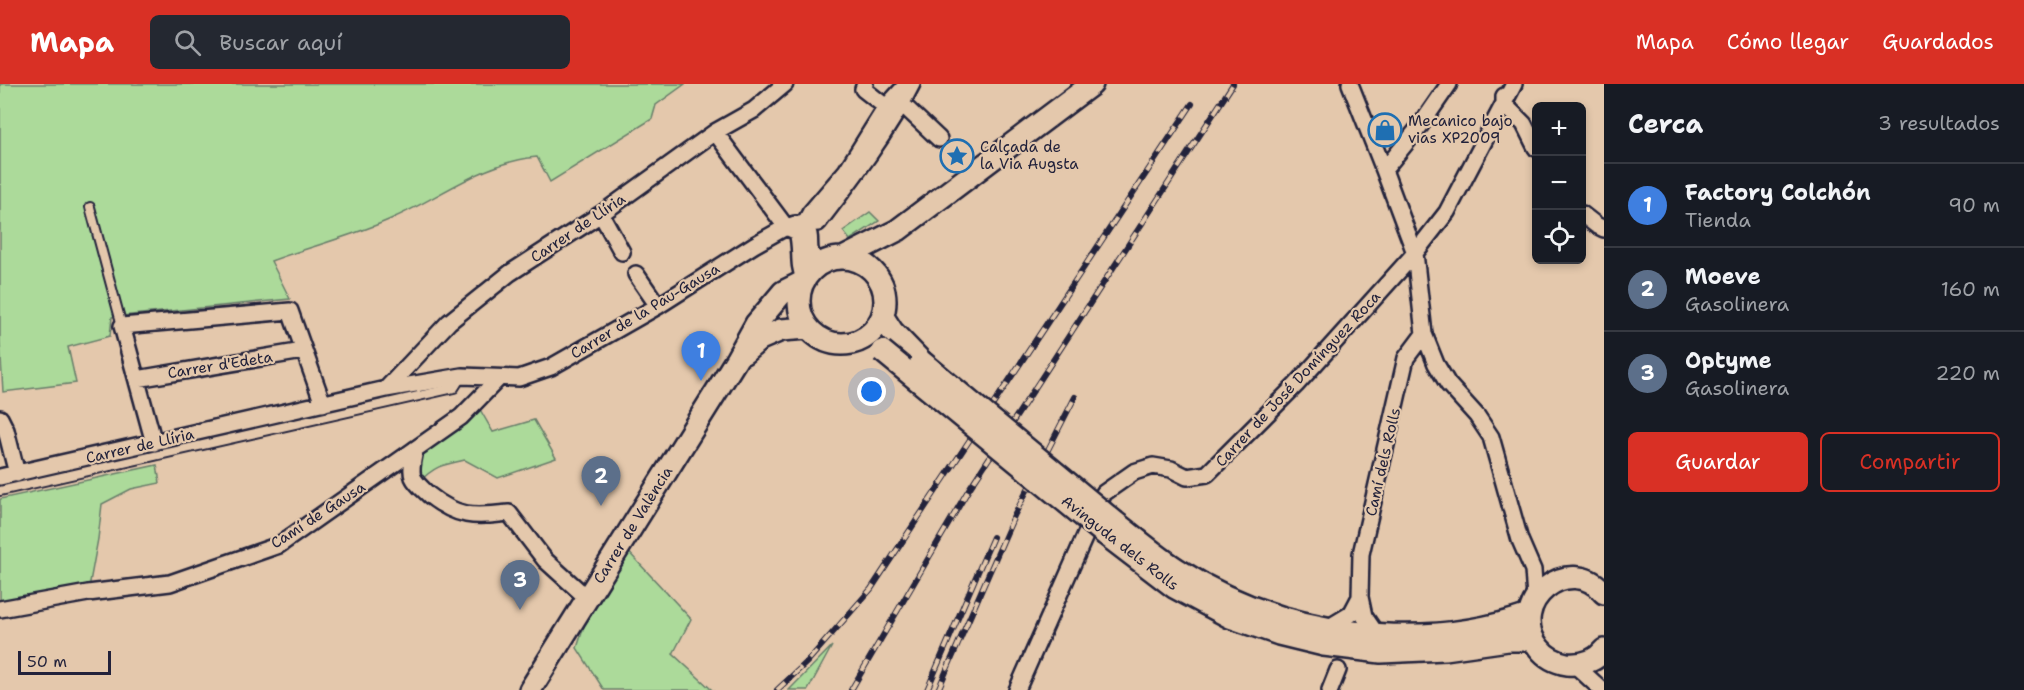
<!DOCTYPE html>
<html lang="es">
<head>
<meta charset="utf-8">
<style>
	body { margin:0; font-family:"Shantell Sans",sans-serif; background:#242831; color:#f1f3f6 }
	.controls { position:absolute; right:18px; top:18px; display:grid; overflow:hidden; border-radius:9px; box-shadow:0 3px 9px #0003 }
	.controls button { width:54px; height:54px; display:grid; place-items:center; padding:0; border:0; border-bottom:2px solid #363941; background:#171b24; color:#f1f3f6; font:30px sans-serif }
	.scale { position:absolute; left:18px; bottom:15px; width:93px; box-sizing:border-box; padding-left:6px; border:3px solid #22223b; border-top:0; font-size:16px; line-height:21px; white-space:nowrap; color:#22223b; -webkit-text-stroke:4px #e4c8ac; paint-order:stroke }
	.you { position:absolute; left:872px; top:308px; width:21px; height:21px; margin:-15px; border:4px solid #fff; border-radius:50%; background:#1a73e8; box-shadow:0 0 0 9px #1a73e833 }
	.badge { display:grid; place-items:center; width:39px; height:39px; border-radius:50%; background:#d93025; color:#fff; font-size:20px; font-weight:700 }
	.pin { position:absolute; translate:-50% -50px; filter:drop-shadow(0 2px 3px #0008) }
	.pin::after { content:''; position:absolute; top:32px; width:21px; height:18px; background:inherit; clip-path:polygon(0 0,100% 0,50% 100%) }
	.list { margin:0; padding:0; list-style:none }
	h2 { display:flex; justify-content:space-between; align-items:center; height:78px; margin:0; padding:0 24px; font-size:26px }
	h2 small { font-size:20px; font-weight:400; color:#9ea1a6 }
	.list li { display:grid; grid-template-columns:39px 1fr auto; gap:18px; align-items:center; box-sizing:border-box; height:84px; padding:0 24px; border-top:2px solid #363941 }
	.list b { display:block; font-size:22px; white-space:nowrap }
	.list p { margin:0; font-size:20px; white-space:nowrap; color:#9ea1a6 }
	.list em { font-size:20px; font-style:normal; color:#9ea1a6 }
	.actions { display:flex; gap:12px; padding:18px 24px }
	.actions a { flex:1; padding:14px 0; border:2px solid #d93025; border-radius:9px; text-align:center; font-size:21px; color:#d93025 }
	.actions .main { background:#d93025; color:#fff }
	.icon { flex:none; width:33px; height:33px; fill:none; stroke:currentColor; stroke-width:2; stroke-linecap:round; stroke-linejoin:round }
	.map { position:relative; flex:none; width:1604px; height:606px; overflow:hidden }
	header { display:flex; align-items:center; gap:36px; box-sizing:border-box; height:84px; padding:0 30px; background:#d93025; color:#fff }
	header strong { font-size:28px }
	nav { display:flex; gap:33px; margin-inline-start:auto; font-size:21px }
	.search { width:420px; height:54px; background:#242831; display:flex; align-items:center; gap:15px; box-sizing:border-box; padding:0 21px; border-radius:9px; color:#9ea1a6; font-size:22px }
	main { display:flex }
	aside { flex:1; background:#171b24 }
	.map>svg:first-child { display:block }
	.green { fill:#acda9a; stroke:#677e6a; stroke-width:1.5 }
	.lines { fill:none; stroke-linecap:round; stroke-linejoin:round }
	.lane-casing { stroke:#22223b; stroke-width:12 }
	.street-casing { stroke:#22223b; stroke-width:20 }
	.secondary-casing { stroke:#22223b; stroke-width:26 }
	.lane { stroke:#e4c8ac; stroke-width:8 }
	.street { stroke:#e4c8ac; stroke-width:15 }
	.secondary { stroke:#e4c8ac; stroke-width:21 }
	.rail-casing { stroke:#22223b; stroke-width:6 }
	.rail { stroke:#e4c8ac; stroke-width:4; stroke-dasharray:11; stroke-linecap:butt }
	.secondary-bridge-casing { stroke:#22223b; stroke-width:26; stroke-linecap:butt }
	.secondary-bridge { stroke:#e4c8ac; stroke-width:21 }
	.labels { text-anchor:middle; stroke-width:4.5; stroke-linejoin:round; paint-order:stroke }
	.poi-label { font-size:15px; fill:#22223b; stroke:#e4c8ac; text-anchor:start }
	.street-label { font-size:15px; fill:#22223b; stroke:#e4c8ac }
</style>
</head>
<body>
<header>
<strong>Mapa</strong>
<div class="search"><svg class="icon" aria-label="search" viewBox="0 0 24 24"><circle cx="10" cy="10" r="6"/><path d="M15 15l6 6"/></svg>Buscar aquí</div>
<nav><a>Mapa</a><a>Cómo llegar</a><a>Guardados</a></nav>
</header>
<main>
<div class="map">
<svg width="1604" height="606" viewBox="0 0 1604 606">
	<rect width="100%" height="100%" fill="#e4c8ac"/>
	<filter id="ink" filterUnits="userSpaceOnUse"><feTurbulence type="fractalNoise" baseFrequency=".0167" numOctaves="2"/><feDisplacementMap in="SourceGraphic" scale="12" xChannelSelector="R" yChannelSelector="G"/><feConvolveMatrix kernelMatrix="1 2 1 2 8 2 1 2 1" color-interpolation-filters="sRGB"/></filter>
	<g filter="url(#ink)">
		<path class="green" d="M 0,0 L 685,0 L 656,21 L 652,35 L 550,98 L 537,73 C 483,78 441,113 393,134 C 354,152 311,162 271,177 L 290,215 L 112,233 L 110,252 L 68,263 L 76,299 L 3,308 L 0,258 Z
			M 870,128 L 879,137 L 850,156 L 843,147 Z
			M 478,322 L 493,348 L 534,336 L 556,374 L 498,394 L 465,376 C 441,381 435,382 418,399 L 415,365 Z
			M 157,381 L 160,399 L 131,405 L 102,420 L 98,455 L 88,509 L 0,525 L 0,415 Z
			M 623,462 L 691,535 L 673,570 L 712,606 L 604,606 L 577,564 L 586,536 Z
			M 832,562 L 808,606 L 789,606 L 791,604 Z"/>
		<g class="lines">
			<defs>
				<path id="lane" d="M 90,123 L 122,242
					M 0,407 L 454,304 L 461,293"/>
				<path id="street" d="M 865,0 L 863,5 L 886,23
					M 907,0 L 886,23 L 846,87 L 810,129 L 804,140 L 818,139 C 852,95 887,50 912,0
					M 1350,0 L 1384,86 L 1415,169 L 1424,250 L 1436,280 L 1448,300 L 1477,332 L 1491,353 L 1520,456 L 1533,486 L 1535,514
					M 1504,12 L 1504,20 L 1524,40 L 1536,64
					M 902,20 L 939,55
					M 715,48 L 786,143 L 797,148 C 802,164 797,180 804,194
					M 1384,86 L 1420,42 L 1449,0
					M 601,130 L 622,168
					M 1582,130 L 1596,141 L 1604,145
					M 636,190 L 658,222
					M 137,295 L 303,267
					M 386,305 L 449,238 L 510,189 L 601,130 L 715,48 L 754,26 L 785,0
					M 0,334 L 6,346 L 17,390
					M 154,359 L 122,242 L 290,227 L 323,320
					M 415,365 C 414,374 410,385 413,393 C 416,400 424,406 429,411 C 458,434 473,433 509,429 L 545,476 L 587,514
					M 0,393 L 386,305 L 462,292 L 519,294 L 551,283 L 658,222 L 754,161 L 786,143 L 795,140 L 804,140 C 817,157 800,167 822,179
					M 0,525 L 88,509 L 170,499 L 279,461 L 461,333 L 498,295
					M 1326,545 L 1351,530 L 1360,513
					M 1377,551 L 1364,532 L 1360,513 L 1361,470 L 1406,274 L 1424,250
					M 1575,581 L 1602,606
					M 1017,606 L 1104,409 L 1134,388 L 1153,382 L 1171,385 L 1187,393 L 1207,390 L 1296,301 L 1415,169 L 1447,128 L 1514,0
					M 1330,606 L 1338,586"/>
				<path id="secondary" d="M799 217a43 43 0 1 1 86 0a43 43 0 1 1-86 0Z
					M 843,174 L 898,146 L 1092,0
					M 883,233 L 892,247 L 921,277
					M 744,269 L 760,255 L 781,246 L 808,244
					M 1115,438 C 1136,454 1157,473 1180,487 C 1280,551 1417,570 1529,531
					M 1106,451 L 1174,503 L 1230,533 L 1279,550 L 1324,561 L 1381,568 L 1445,565 L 1508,556 L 1533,556
					M 1604,509 C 1570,467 1504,519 1539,564 C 1546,573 1555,578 1567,580 C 1581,581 1595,578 1604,566
					M 530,606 L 736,276 L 756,240 L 783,208 L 803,198"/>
			</defs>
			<use href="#lane" class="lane-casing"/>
			<use href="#street" class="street-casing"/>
			<use href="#secondary" class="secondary-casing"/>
			<use href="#lane" class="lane"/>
			<use href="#street" class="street"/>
			<use href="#secondary" class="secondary"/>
			<defs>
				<path id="rail" d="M 777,606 L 807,578 L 871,505 L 1192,20
					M 851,606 L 969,405 L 1233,0
					M 927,606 L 993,453
					M 938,606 L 1014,432 L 1075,313"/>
			</defs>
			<use href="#rail" class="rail-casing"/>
			<use href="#rail" class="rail"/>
			<defs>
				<path id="secondary-bridge" d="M 882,267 L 1106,451
					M 921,277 L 1115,438"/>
			</defs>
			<use href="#secondary-bridge" class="secondary-bridge-casing"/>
			<use href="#secondary-bridge" class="secondary-bridge"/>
		</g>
	</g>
	<defs>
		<symbol id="shop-ring" viewBox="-11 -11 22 22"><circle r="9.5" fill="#e4c8ac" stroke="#1f6fb2" stroke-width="1.5"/><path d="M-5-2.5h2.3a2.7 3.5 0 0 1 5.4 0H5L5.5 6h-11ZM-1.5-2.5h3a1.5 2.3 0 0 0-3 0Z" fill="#1f6fb2"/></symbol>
		<symbol id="sight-ring" viewBox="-11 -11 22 22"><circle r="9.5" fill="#e4c8ac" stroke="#1f6fb2" stroke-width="1.5"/><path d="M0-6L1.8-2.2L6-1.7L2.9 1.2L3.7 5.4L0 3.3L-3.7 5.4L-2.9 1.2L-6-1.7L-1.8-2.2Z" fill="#1f6fb2"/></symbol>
	</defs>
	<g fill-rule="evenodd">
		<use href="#shop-ring" x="1366" y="27" width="38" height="38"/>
		<use href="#sight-ring" x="938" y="53" width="38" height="38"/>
	</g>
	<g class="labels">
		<g class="poi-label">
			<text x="1408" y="42">Mecanico bajo<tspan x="1408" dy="17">vias XP2009</tspan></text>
			<text x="980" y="68">Calçada de<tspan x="980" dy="17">la Via Augsta</tspan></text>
		</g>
		<g class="street-label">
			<text transform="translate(578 144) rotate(-34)" y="5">Carrer de Llíria</text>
			<text transform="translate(645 227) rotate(-31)" y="5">Carrer de la Pau-Gausa</text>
			<text transform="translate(220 281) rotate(-9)" y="5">Carrer d'Edeta</text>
			<text transform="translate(1298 295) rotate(-47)" y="5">Carrer de José Domínguez Roca</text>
			<text transform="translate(140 362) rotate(-13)" y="5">Carrer de Llíria</text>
			<text transform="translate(1383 378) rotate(-77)" y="5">Camí dels Rolls</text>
			<text transform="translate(318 431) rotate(-33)" y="5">Camí de Gausa</text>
			<text transform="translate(633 441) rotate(-58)" y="5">Carrer de València</text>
			<text transform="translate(1120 459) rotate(38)" y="5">Avinguda dels Rolls</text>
		</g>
	</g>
</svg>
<div class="controls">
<button>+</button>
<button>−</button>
<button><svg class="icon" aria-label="locate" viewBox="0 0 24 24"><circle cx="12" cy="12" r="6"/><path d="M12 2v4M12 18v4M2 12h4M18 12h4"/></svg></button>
</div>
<div class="scale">50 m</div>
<div class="you"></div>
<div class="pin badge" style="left:701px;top:297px;background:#3f7fe0">1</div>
<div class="pin badge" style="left:601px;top:422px;background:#5c6f8a">2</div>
<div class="pin badge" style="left:520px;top:526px;background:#5c6f8a">3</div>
</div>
<aside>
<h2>Cerca<small>3 resultados</small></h2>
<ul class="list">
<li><span class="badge" style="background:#3f7fe0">1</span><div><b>Factory Colchón</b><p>Tienda</p></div><em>90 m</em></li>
<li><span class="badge" style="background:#5c6f8a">2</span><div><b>Moeve</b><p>Gasolinera</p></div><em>160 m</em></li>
<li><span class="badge" style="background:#5c6f8a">3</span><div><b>Optyme</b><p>Gasolinera</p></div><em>220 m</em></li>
</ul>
<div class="actions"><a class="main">Guardar</a><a>Compartir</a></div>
</aside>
</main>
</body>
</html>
